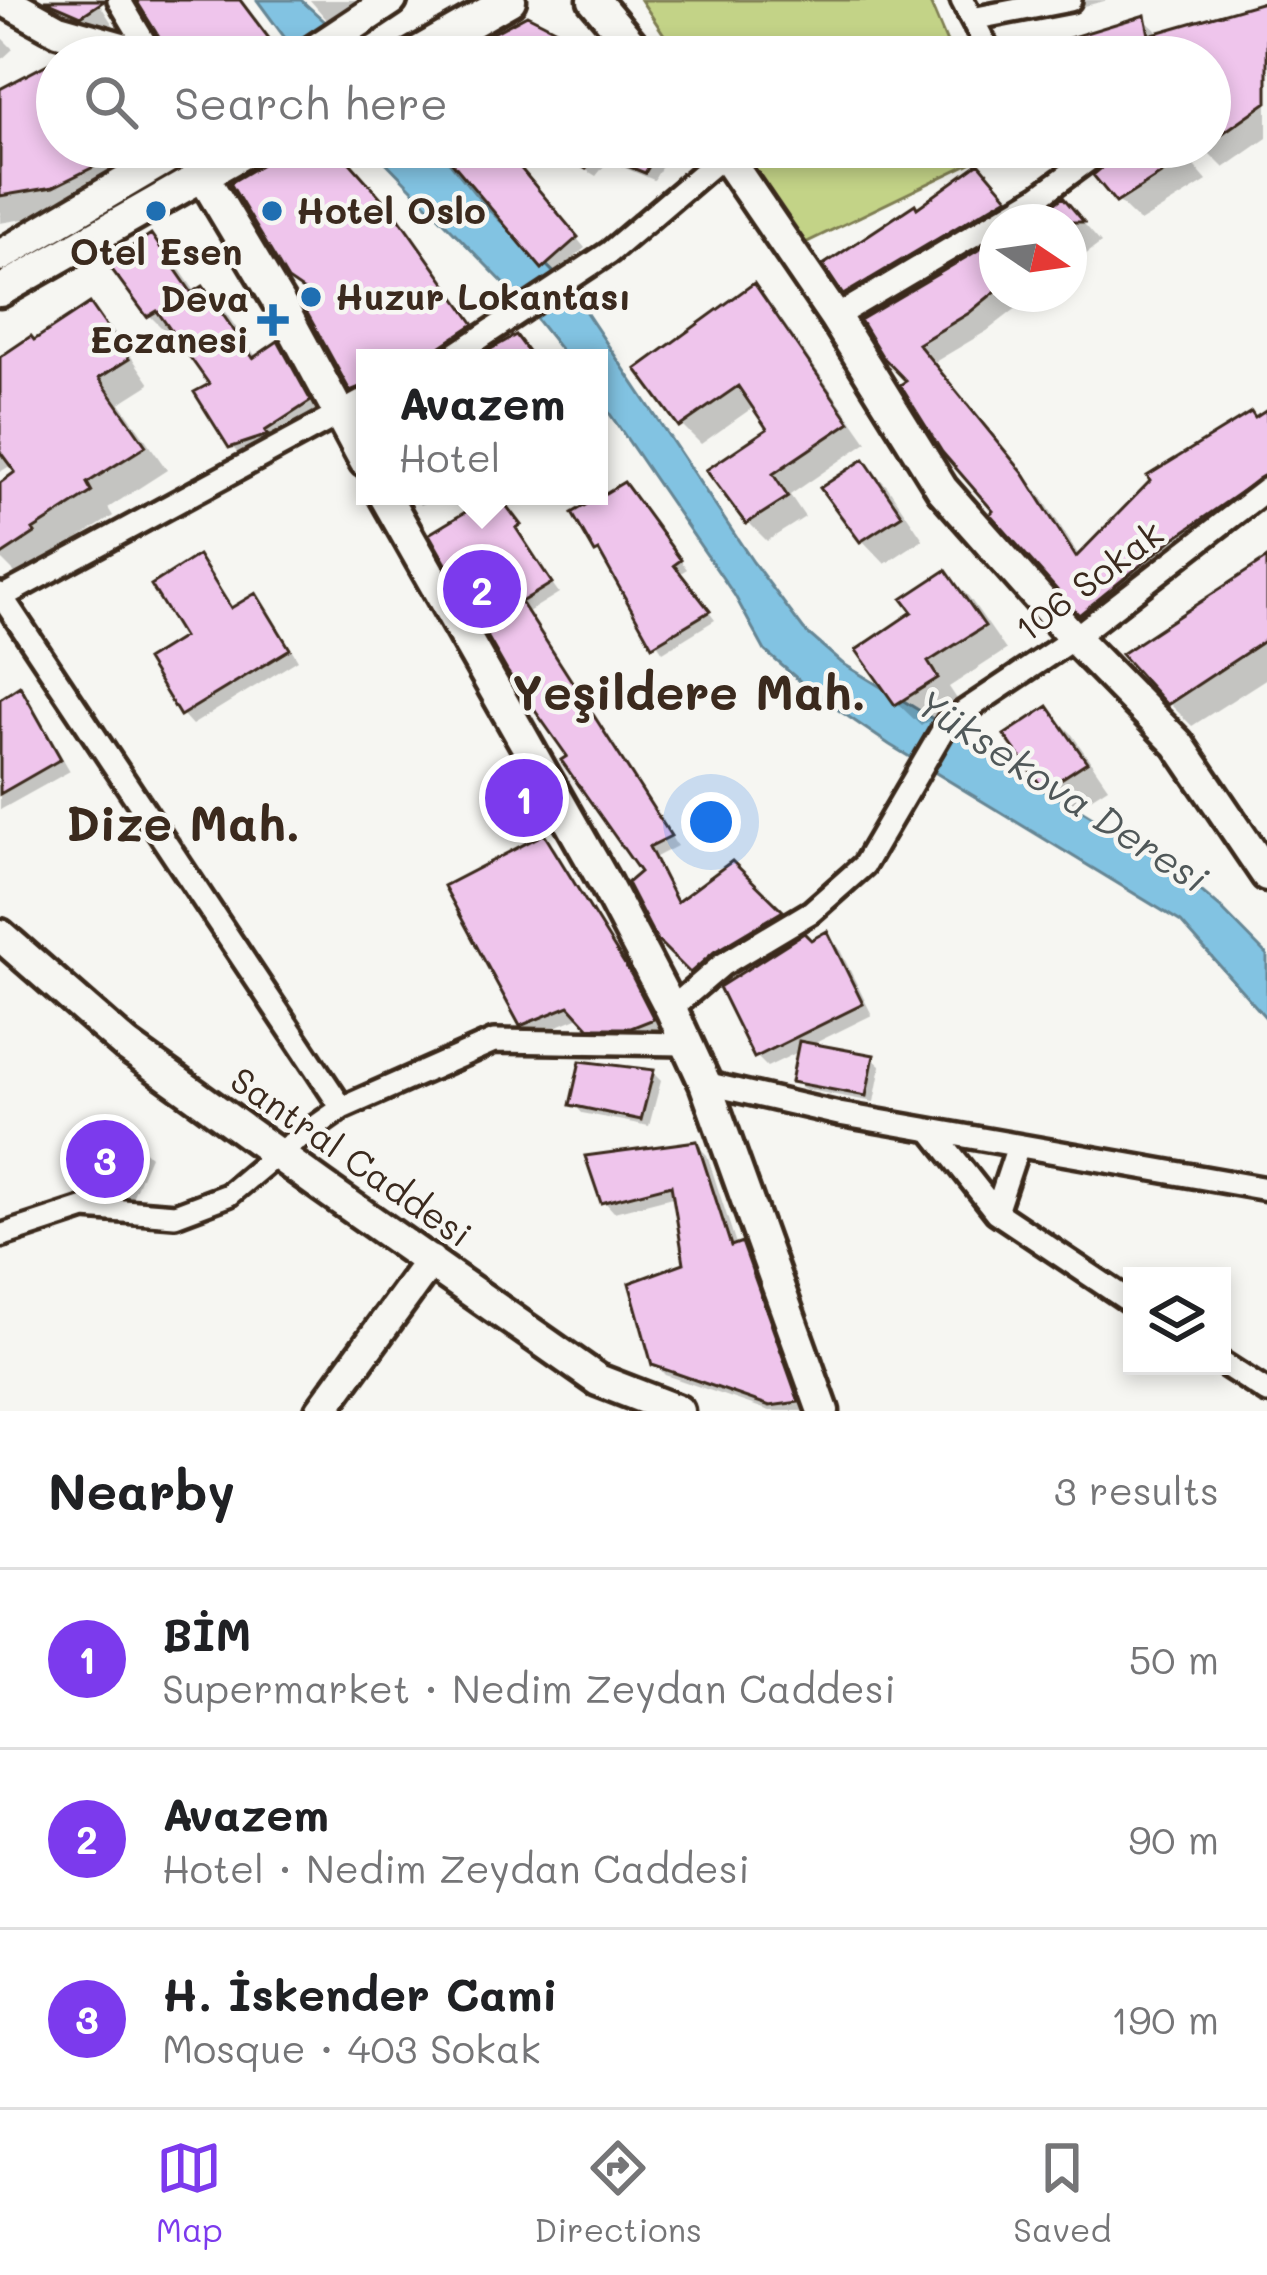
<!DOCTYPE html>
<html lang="en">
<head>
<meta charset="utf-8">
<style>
	body { margin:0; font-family:Mali,sans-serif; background:#f2f2f2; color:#202124 }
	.controls { position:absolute; right:36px; bottom:36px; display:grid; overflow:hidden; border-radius:0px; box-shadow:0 6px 18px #0003 }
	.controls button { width:108px; height:108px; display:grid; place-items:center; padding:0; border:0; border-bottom:3px solid #e0e0e0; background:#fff; color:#202124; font:60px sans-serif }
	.compass { position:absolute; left:979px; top:204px; width:108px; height:108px; border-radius:50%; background:#fff; box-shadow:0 6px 18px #0003; rotate:103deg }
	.you { position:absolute; left:711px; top:822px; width:42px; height:42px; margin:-30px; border:9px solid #fff; border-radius:50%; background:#1a73e8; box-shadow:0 0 0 18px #1a73e833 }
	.badge { display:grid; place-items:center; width:78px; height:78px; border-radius:50%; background:#7c3aed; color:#fff; font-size:39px; font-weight:700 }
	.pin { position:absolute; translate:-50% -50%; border:6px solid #fff; box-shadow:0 3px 12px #0006 }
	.popup { position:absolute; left:356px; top:349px; width:252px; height:156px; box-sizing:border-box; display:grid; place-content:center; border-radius:0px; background:#fff; filter:drop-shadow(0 3px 9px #0005); font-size:39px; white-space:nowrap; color:#757577 }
	.popup b { font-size:45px; color:#202124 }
	.popup::after { content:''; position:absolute; left:50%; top:100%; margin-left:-24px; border:24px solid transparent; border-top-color:#fff }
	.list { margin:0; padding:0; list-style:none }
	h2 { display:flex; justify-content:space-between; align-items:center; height:156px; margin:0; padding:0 48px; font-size:51px }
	h2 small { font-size:39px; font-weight:400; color:#757577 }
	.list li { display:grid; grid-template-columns:78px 1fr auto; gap:36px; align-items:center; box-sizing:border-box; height:180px; padding:0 48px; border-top:3px solid #e0e0e0 }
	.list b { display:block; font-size:45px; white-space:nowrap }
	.list p { margin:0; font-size:39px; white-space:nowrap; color:#757577 }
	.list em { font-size:39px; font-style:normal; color:#757577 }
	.icon { flex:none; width:66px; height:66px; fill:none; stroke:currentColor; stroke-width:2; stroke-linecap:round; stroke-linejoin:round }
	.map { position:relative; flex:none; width:1267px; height:1411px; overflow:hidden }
	.search { position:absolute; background:#fff; box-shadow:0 6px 18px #0003; left:36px; right:36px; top:36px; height:132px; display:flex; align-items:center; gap:30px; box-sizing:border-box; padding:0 42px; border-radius:66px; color:#757577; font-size:45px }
	.sheet { height:696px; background:#fff }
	nav { display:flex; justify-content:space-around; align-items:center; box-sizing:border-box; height:168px; border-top:3px solid #e0e0e0; background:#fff; font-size:33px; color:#757577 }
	nav a { display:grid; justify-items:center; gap:6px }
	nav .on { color:#7c3aed }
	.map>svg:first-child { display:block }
	.green { fill:#c3d387; stroke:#7f7e52; stroke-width:3 }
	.water { fill:#82c3e2; stroke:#668694; stroke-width:3 }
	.shadow { fill:#0003 }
	.building { fill:#efc5ec; stroke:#3b2a1e; stroke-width:3 }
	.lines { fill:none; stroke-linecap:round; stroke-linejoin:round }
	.street-casing { stroke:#3b2a1e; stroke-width:30 }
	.secondary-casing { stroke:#3b2a1e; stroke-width:39 }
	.street { stroke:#f6f6f2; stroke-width:21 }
	.secondary { stroke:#f6f6f2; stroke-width:30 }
	.poi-dot { fill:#1f6fb2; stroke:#f6f6f2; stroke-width:4.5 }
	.labels { text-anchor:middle; stroke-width:9; stroke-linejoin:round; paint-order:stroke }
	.poi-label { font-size:36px; font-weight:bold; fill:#3b2a1e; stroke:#f6f6f2; text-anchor:start }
	.street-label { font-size:36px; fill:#3b2a1e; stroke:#f6f6f2 }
	.water-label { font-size:39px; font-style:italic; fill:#505859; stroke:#f6f6f2 }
	.district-label { font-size:48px; font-weight:bold; fill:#3b2a1e; stroke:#f6f6f2 }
</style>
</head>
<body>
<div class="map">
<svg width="1267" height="1411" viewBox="0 0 1267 1411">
	<rect width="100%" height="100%" fill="#f6f6f2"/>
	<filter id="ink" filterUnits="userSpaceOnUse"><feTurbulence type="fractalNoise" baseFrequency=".00833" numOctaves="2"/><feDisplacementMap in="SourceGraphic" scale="24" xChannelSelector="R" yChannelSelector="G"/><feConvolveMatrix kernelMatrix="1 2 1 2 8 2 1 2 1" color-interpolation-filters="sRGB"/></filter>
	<g filter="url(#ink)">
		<path class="green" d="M 641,0 L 929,0 L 953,57 L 679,57 Z
			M 739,147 L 991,147 L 993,152 L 803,244 Z"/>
		<path class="water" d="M 257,0 L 301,0 L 364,57 L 299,57 Z
			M 371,147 L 437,147 L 486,207 L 569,287 L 753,562 L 804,630 L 842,663 L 1169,864 L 1220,907 L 1267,955 L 1267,1019 L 1181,922 L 890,745 L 815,694 L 765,651 L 735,596 L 599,398 L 599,358 L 567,358 L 526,306 Z"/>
		<path class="shadow" d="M 26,0 L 97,0 L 117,31 L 106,38 Z
			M 138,0 L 242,0 L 285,57 L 174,57 L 171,46 Z
			M 310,0 L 399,0 L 340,35 Z
			M 1015,0 L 1108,0 L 1034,19 Z
			M 1267,4 L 1267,138 L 1224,168 L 1203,147 L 1210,147 L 1210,57 L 1049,57 L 1144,19 L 1161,35 Z
			M 0,36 L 13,49 L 0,61 Z
			M 57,63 L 57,147 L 168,147 L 77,210 L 0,223 L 0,92 Z
			M 278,147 L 334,147 L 410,234 L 484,338 L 455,358 L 365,358 L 364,402 L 352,390 L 312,297 L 291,279 L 266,165 Z
			M 443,147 L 501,147 L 585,248 L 553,275 Z
			M 549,147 L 673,147 L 654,180 L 608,161 L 596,176 Z
			M 1107,147 L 1178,147 L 1207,181 L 1140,222 L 1118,201 L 1119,158 Z
			M 1002,191 L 1029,222 L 1080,219 L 1101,243 L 1069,267 L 1069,222 L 997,222 L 997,294 L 1035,294 L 987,331 L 933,363 L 1040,494 L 1080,557 L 1267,413 L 1267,501 L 1099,630 L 998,512 L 870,317 L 846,293 L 917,211 Z
			M 151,238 L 174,261 L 197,294 L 203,290 L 226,313 L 257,358 L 278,345 L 301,368 L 332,426 L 286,455 L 288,458 L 255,470 L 231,446 L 213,385 L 178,335 L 173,339 L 149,315 Z
			M 753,287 L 772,306 L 867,442 L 790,495 L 805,517 L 767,541 L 748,522 L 771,430 L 755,406 L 701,444 L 682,425 Z
			M 89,307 L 113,330 L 150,384 L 120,403 L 167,470 L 108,508 L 113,516 L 54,554 L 56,558 L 22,580 L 0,558 L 0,487 L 19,473 L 13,464 L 0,472 L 0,361 Z
			M 864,463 L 887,486 L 923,539 L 885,564 L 862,540 Z
			M 632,494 L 687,569 L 679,574 L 715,620 L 663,652 L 597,551 Z
			M 412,496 L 440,496 L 421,505 Z
			M 525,545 L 559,593 L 528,612 L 677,846 L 656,857 L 679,904 L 732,865 L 788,922 L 701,980 L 659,937 L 644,873 L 571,757 L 509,669 Z
			M 198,559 L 234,610 L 256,596 L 266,607 L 298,660 L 192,725 L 182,714 Z
			M 1267,561 L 1267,678 L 1192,726 L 1169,703 Z
			M 946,573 L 969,597 L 1006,650 L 949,687 L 959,702 L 921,726 L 897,703 L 917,613 Z
			M 19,690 L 30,701 L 70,771 L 0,810 L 0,703 Z
			M 1048,710 L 1071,733 L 1108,787 L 1070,811 L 1046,788 Z
			M 544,837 L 555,848 L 663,1030 L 643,1038 L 603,1037 L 582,1016 L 533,1036 L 522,1025 Z
			M 827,935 L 838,946 L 872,1015 L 809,1046 L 872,1058 L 881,1066 L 874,1102 L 803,1089 L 794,1081 L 800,1051 L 767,1067 L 756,1056 L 810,943 Z
			M 653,1073 L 661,1081 L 649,1126 L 582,1113 L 574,1104 Z
			M 696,1144 L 707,1155 L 737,1247 L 741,1246 L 751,1256 L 807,1411 L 770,1411 L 665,1375 L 654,1363 L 687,1265 L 676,1196 L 614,1212 L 604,1201 Z
			M 138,1145 L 150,1156 L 129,1205 L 84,1186 L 73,1174 Z"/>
		<path class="building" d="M 44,0 L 104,0 L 104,1 L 81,16 Z
			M 136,0 L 240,0 L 283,57 L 172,57 L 168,44 L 160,39 Z
			M 1267,1 L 1267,102 L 1210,142 L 1210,57 L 1024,57 L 1023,52 L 1145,15 L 1149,35 Z
			M 527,15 L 543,23 L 608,57 L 449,57 Z
			M 57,59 L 57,147 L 134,147 L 53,187 L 0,196 L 0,89 Z
			M 272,147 L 336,147 L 399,218 L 474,324 L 441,346 L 435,358 L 365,358 L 365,385 L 350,391 L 301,302 L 310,295 L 288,280 L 230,183 L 264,163 Z
			M 439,147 L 503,147 L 578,237 L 542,269 Z
			M 550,147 L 660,147 L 645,173 L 598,154 L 586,169 Z
			M 1126,147 L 1203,147 L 1116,203 L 1093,175 Z
			M 979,163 L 1008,197 L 843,295 L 823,265 L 915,204 L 917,208 Z
			M 1063,197 L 1084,222 L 1025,222 L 1046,210 Z
			M 151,234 L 192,293 L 203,286 L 253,358 L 278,341 L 311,401 L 265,431 L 268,435 L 229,448 L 194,392 L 209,384 L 157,311 L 147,317 L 107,263 Z
			M 997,239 L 997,290 L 969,313 L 918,344 L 1023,473 L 1076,557 L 1150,481 L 1147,476 L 1251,412 L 1255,418 L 1267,410 L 1267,474 L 1173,539 L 1079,615 L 990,514 L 993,511 L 942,452 L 900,385 L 906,381 L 882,356 L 860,320 Z
			M 754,283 L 850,422 L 773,474 L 788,497 L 746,524 L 706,470 L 767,429 L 738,386 L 679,427 L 636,369 Z
			M 90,303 L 129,359 L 99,378 L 146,446 L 87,483 L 92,492 L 33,530 L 35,533 L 0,556 L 0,483 L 15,472 L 0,452 L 0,357 L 31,336 L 34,340 Z
			M 516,335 L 533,358 L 477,358 L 491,349 Z
			M 864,459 L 902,515 L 860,542 L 820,488 Z
			M 624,482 L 681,560 L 674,565 L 710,611 L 652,646 L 599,551 L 595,553 L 572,513 Z
			M 492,496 L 499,496 L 521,525 L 516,528 L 552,583 L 521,602 L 671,836 L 649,847 L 677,902 L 732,861 L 783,911 L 714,952 L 690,973 L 656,939 L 627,883 L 640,872 L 561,760 L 567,756 L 507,671 L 429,534 Z
			M 198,555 L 231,608 L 256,593 L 290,649 L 180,716 L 146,660 L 183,637 L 151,585 Z
			M 1267,558 L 1267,639 L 1167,705 L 1121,654 Z
			M 946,570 L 985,626 L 928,662 L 938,678 L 895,705 L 856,650 L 912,612 L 902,599 Z
			M 20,686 L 61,759 L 0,794 L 0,699 Z
			M 1048,706 L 1087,762 L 1044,790 L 1004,735 Z
			M 544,834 L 632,976 L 654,1019 L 631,1028 L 589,1028 L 569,1006 L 520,1026 L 444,886 Z
			M 827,931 L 863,1004 L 754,1058 L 719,987 L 804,933 L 811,940 Z
			M 799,1041 L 874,1055 L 866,1096 L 791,1082 Z
			M 580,1061 L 654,1070 L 641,1120 L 570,1105 Z
			M 93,1122 L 140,1142 L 117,1195 L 70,1175 Z
			M 697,1141 L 731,1246 L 742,1242 L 799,1402 L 770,1406 L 652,1365 L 629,1283 L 684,1263 L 671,1185 L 601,1203 L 585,1156 Z"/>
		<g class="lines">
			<defs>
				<path id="street" d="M 119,0 L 153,57
					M 962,0 L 992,57
					M 972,19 L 1070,0
					M 835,317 L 1038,197 L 1106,147
					M 450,358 L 610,252 L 725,154
					M 0,594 L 342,1108
					M 0,598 L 365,400
					M 671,1009 L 722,965 L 811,912 L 864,865 L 947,723 L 1074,638 L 1267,489
					M 705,1083 L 839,1114 L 1267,1189
					M 932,1131 L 996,1212 L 1132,1303
					M 996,1212 L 1018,1146
					M 0,1236 L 85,1208 L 175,1215 L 228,1195 L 278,1153 L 342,1108 L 494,1041 L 685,1044
					M 1222,1363 L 1267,1392"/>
				<path id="secondary" d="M 4,0 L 58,30 L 153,57
					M 594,0 L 642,57
					M 305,57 L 391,0
					M 410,57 L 510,0
					M 719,147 L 835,317 L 942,489 L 1074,638 L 1178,744 L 1267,875
					M 203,176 L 285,313 L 365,461
					M 0,256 L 185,147
					M 0,291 L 253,147
					M 385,496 L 606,885 L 671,1009 L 705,1083 L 823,1411
					M 0,935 L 127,1046 L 323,1187 L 598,1380 L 678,1411
					M 321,1411 L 430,1261"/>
			</defs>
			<use href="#street" class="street-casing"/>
			<use href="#secondary" class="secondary-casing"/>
			<use href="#street" class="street"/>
			<use href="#secondary" class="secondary"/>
		</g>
	</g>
	<g class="poi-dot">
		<circle cx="156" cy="211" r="12"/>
		<circle cx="272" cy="211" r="12"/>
		<circle cx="311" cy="297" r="12"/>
		<path d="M267 302h12v12h12v12h-12v12h-12v-12h-12v-12h12z"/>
	</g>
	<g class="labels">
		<g class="poi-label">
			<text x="296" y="224">Hotel Oslo</text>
			<text x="156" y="265" text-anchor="middle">Otel Esen</text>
			<text x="335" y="310">Huzur Lokantası</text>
			<text x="249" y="312" text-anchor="end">Deva<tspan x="249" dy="41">Eczanesi</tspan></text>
		</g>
		<g class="street-label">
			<text transform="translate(1089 581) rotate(-37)" y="13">106 Sokak</text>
			<text transform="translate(351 1157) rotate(35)" y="13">Santral Caddesi</text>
		</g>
		<g class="water-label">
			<text transform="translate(1062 791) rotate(33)" y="14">Yüksekova Deresi</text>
		</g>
		<g class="district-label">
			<text x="689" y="710">Yeşildere Mah.</text>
			<text x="183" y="841">Dize Mah.</text>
		</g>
	</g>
</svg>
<div class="controls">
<button><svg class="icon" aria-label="layers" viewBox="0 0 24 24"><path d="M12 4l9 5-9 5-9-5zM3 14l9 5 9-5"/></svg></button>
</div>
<svg class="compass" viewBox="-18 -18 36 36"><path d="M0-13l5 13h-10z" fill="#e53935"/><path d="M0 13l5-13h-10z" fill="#757577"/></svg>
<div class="you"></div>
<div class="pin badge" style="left:524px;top:798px">1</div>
<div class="pin badge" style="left:482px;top:589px">2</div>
<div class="popup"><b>Avazem</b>Hotel</div>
<div class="pin badge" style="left:105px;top:1159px">3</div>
<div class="search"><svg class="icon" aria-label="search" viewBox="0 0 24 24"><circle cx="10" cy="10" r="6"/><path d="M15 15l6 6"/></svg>Search here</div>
</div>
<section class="sheet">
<h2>Nearby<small>3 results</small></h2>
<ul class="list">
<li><span class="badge">1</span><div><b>BİM</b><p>Supermarket · Nedim Zeydan Caddesi</p></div><em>50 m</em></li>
<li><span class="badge">2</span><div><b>Avazem</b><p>Hotel · Nedim Zeydan Caddesi</p></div><em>90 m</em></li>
<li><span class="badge">3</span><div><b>H. İskender Cami</b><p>Mosque · 403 Sokak</p></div><em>190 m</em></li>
</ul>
</section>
<nav>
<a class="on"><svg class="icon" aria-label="map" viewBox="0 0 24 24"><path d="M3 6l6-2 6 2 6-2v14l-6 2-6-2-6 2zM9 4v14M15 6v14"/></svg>Map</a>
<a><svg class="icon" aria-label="directions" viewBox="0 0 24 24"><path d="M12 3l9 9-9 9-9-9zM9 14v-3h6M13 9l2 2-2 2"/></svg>Directions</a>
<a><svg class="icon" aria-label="saved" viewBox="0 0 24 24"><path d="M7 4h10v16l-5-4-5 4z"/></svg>Saved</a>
</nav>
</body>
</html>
